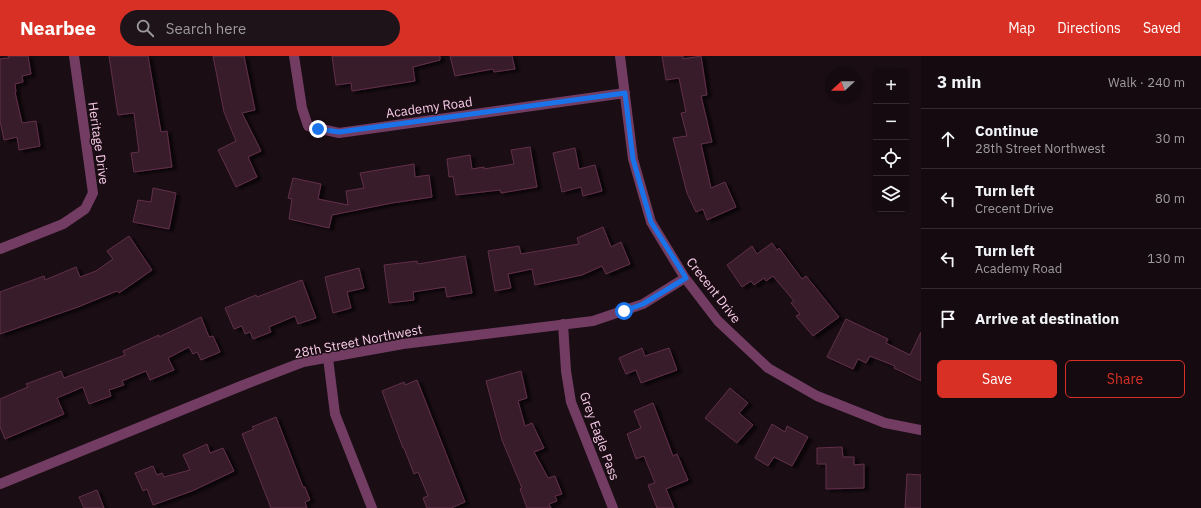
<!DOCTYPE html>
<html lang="en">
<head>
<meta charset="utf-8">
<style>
	body { margin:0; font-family:"IBM Plex Sans",sans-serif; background:#1d1318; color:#f1f3f6 }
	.controls { position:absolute; right:12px; top:12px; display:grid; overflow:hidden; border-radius:6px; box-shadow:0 1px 3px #0004 }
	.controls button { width:36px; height:36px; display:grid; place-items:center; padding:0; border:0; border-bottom:1px solid #332b2f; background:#140a0f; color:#f1f3f6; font:20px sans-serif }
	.compass { position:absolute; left:825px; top:12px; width:36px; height:36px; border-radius:50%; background:#140a0f; box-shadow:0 1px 3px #0004; rotate:248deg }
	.stop { position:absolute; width:12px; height:12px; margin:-9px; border:3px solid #1a73e8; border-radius:50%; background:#fff }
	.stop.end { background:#1a73e8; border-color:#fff; box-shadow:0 1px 4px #0008 }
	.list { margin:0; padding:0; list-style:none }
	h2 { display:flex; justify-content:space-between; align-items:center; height:52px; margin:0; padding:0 16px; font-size:17px }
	h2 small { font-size:13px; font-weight:400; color:#9d9a9e }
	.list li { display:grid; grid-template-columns:26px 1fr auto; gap:12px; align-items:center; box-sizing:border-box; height:60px; padding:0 16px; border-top:1px solid #332b2f }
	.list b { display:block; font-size:15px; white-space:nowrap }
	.list p { margin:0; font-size:13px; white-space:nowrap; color:#9d9a9e }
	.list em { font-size:13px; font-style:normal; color:#9d9a9e }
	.actions { display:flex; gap:8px; padding:12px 16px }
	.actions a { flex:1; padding:9px 0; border:1px solid #d93025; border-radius:6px; text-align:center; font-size:14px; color:#d93025 }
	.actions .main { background:#d93025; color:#fff }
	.icon { flex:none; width:22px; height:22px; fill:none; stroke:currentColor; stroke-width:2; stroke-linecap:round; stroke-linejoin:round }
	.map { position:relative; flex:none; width:921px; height:452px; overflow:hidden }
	header { display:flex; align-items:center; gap:24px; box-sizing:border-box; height:56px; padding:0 20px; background:#d93025; color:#fff }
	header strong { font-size:19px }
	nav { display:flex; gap:22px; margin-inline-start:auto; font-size:14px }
	.search { width:280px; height:36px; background:#1d1318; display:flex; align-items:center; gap:10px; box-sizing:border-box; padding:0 14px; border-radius:22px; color:#9d9a9e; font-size:15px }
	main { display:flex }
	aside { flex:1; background:#140a0f }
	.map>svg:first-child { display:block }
	.building { fill:#381b2b; stroke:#61304a; filter:url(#shadow) }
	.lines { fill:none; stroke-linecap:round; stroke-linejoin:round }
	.minor { stroke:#733d63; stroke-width:10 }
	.route { stroke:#1a73e8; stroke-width:5 }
	.labels { text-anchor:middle; stroke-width:3; stroke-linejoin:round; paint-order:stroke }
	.street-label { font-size:13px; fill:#f9cbe8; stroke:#1a0d14 }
</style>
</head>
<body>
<header>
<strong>Nearbee</strong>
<div class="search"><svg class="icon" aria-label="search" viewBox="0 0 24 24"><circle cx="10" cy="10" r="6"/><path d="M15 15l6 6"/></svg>Search here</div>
<nav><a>Map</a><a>Directions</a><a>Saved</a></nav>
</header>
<main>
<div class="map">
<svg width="921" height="452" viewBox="0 0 921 452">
	<defs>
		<filter id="shadow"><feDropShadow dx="4.5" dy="2.5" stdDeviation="1" flood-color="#0009"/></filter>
	</defs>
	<rect width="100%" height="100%" fill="#1a0d14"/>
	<path class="building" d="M 8,0 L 28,0 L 31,18 L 22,20 L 23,26 L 15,28 L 16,36 L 15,36 L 22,67 L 36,65 L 40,90 L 19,94 L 17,81 L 4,84 L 0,65 L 0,3 L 9,2 Z
		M 109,0 L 148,0 L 161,76 L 167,75 L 172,111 L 134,116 L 131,97 L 139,96 L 134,57 L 118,59 Z
		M 213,0 L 244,0 L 255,54 L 242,57 L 261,95 L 248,101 L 257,121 L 236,131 L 218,94 L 236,85 L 224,56 Z
		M 332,0 L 440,0 L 440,4 L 413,11 L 415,25 L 352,35 L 351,27 L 336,29 Z
		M 450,0 L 512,0 L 515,13 L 494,16 L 493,13 L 455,20 Z
		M 662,0 L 683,0 L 683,3 L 701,0 L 707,39 L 701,40 L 712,86 L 701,88 L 711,132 L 725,126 L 736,151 L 707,164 L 703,153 L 696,156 L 687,137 L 673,82 L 687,80 L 681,57 L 686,56 L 679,22 L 666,24 Z
		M 530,91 L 537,131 L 501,137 L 500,134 L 456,139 L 453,120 L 449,121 L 447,103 L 470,99 L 472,113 L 484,111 L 484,113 L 514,108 L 511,94 Z
		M 575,92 L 579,113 L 595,109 L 602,135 L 583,140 L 581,131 L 562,136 L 553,97 Z
		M 414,108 L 415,121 L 429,119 L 432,141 L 392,147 L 332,159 L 329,172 L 289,163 L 292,143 L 288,142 L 293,122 L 321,128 L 318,143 L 348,149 L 346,135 L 364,132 L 360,117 Z
		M 153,132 L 176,137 L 169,173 L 133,166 L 138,144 L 151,146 Z
		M 603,171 L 611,191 L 621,186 L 630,208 L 606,218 L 602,210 L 582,219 L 535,229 L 532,213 L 508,218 L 511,232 L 495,235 L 488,195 L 519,190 L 521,198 L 579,188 L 577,182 Z
		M 129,180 L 152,214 L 119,237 L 117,235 L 78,251 L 0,278 L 0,236 L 44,220 L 45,224 L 76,211 L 80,221 L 96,215 L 113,203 L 107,195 Z
		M 772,187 L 777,194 L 779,192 L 802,223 L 806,220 L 839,261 L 813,280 L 796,260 L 800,258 L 791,247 L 794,245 L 773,220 L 766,225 L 764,222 L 754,229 L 751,225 L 742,231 L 727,209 L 752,190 L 757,198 Z
		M 465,200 L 472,237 L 447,241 L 445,231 L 413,236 L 414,244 L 389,247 L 384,209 L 417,205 L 418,208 Z
		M 359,212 L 364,232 L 347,236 L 351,252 L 333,257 L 325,221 Z
		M 302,224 L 316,262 L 298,268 L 295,260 L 269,271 L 271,276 L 253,283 L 250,276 L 245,278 L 242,270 L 234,273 L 225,252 L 256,239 L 257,241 Z
		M 201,261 L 209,281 L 213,280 L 220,296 L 201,304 L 197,296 L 193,298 L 189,291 L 168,302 L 174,314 L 150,324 L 146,315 L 122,325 L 124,329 L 109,334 L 111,340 L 89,348 L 83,331 L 57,342 L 64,358 L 5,383 L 0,371 L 0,343 L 28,331 L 26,328 L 61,315 L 64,322 L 125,299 L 123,295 L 159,279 L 159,281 Z
		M 846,263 L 888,283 L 886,287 L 910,299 L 921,276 L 921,325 L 894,312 L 895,310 L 870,300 L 866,307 L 858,303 L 853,313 L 827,301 Z
		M 642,292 L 645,300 L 669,292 L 677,314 L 641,327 L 636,314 L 626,318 L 619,302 Z
		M 521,315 L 527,342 L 518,345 L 525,370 L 532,367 L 544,392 L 534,396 L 548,422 L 555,420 L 562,438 L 555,440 L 557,445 L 549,448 L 551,452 L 527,452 L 520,433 L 522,432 L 502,384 L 486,325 Z
		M 417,324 L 465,446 L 451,452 L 427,452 L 423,442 L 428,440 L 418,416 L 414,418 L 404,392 L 403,392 L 382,335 L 404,326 L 405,329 Z
		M 730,332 L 748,347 L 739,357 L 753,369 L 737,387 L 705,362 Z
		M 653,347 L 673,400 L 677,398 L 688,424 L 666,433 L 674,452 L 657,452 L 648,429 L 655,427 L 644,400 L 636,403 L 627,378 L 641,372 L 634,355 Z
		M 276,361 L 303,431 L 305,431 L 310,444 L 305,446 L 307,452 L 271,452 L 242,378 L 254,373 L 252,371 Z
		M 772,368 L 785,376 L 787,370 L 808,381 L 792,410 L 774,401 L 768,410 L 755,402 Z
		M 207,388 L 210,397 L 223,392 L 234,415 L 192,435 L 153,449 L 147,433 L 143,435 L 135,417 L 153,410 L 157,419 L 162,417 L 164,421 L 190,414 L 183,399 Z
		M 842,391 L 843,401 L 854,401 L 854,409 L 864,408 L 864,432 L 826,433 L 826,408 L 817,408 L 817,392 Z
		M 907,418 L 921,419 L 921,452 L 905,452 Z
		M 97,434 L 104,452 L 84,452 L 79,441 Z"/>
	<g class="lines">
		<path class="minor" d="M 294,0 L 302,52 L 308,70 L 339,77 L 625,37
			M 620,0 L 633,103 L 651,166 L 685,222 L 718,265 L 768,312 L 817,340 L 885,367 L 921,374
			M 0,193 L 63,168 L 85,153 L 93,137 L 74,0
			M 563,268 L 566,315 L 571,346 L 613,452
			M 328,302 L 335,358 L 372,452
			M 0,428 L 241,330 L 303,306 L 403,288 L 593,265 L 643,248 L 685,222"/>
	</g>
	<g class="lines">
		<path class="route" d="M 318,73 L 339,76 L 625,37 L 633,103 L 651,166 L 686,222 L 643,248 L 624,255"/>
	</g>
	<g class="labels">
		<g class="street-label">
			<text transform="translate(429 51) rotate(-8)" y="5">Academy Road</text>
			<text transform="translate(99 87) rotate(82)" y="5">Heritage Drive</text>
			<text transform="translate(714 234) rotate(52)" y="5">Crecent Drive</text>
			<text transform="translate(358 285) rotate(-11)" y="5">28th Street Northwest</text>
			<text transform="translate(600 380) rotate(70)" y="5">Grey Eagle Pass</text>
		</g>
	</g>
</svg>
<div class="controls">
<button>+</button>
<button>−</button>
<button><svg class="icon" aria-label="locate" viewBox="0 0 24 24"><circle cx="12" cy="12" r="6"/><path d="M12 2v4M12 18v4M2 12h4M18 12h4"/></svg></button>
<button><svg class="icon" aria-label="layers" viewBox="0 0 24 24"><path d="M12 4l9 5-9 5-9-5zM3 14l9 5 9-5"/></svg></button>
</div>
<svg class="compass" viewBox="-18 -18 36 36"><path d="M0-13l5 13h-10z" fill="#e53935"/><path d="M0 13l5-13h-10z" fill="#9d9a9e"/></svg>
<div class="stop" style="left:624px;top:255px"></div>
<div class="stop end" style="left:318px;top:73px"></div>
</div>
<aside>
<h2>3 min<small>Walk · 240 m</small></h2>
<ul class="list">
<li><svg class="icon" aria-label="ahead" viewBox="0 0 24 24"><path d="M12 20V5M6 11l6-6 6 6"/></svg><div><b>Continue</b><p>28th Street Northwest</p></div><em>30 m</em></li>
<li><svg class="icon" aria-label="left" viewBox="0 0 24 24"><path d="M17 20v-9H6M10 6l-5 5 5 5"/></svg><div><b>Turn left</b><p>Crecent Drive</p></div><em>80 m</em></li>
<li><svg class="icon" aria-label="left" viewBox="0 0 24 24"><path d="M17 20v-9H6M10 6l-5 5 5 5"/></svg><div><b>Turn left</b><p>Academy Road</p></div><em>130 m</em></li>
<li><svg class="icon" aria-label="arrive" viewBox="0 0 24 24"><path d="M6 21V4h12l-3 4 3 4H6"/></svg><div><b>Arrive at destination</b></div></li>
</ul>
<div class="actions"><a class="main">Save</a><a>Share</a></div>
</aside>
</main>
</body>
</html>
